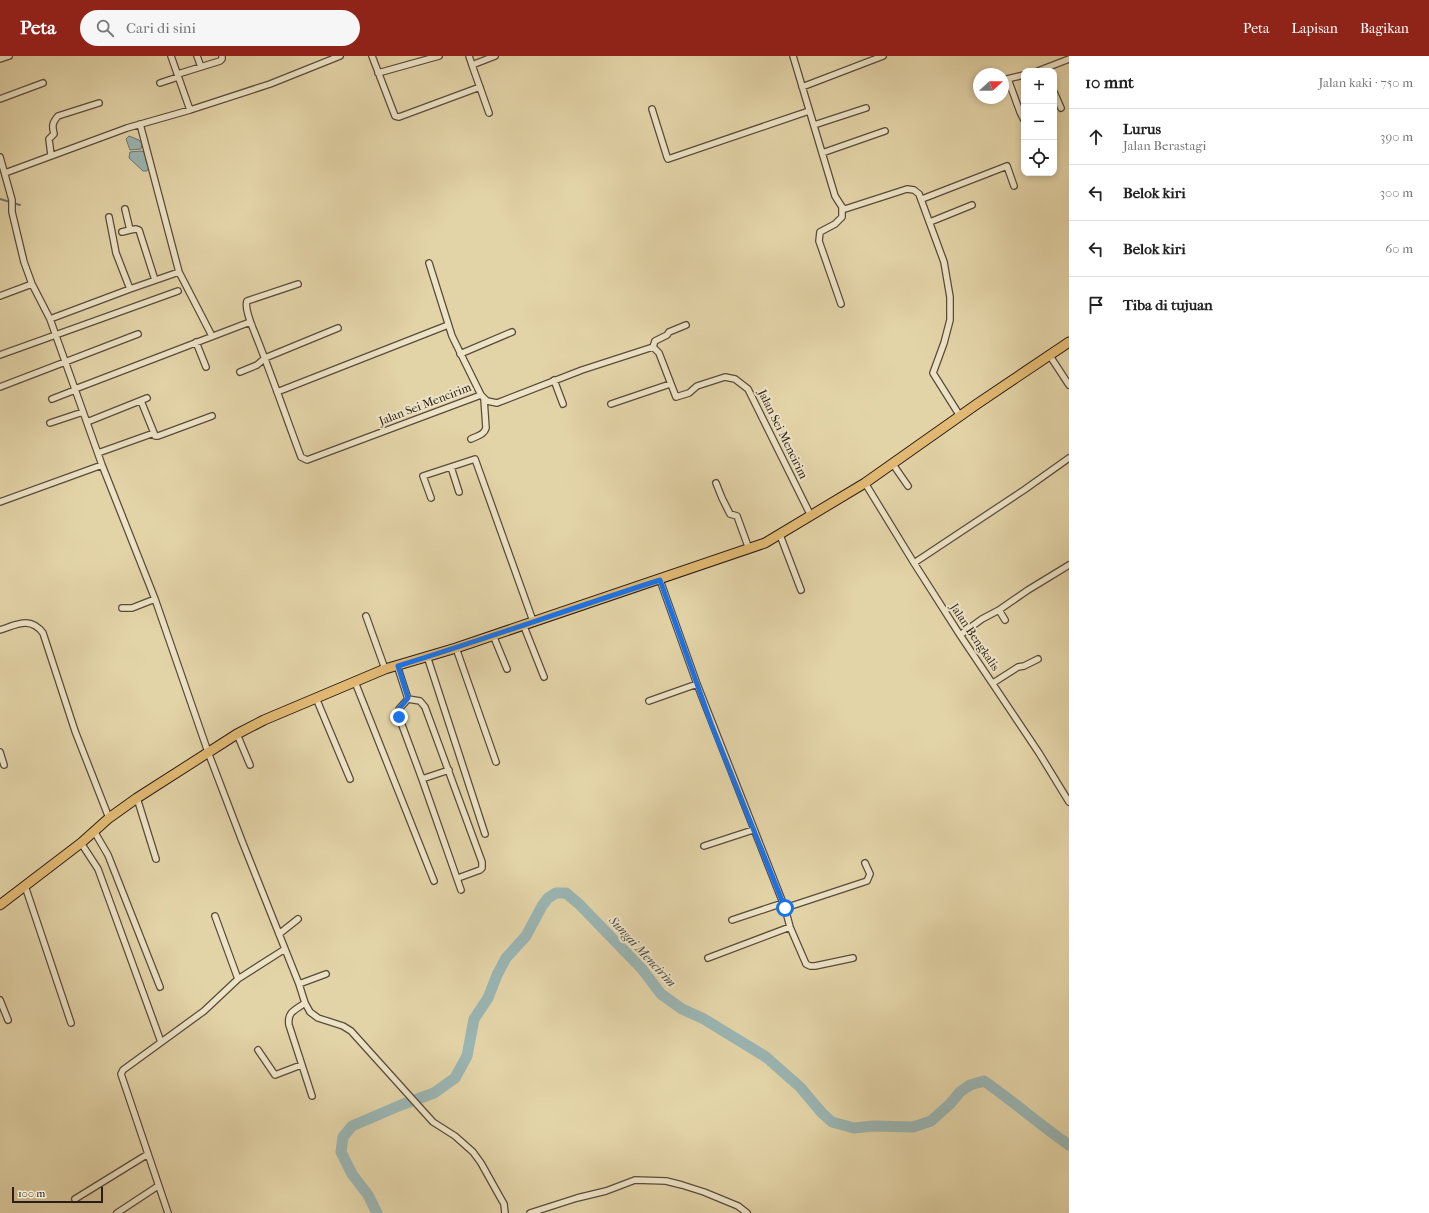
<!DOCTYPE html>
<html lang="id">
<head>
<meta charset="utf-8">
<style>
	body { margin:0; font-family:"IM FELL French Canon",serif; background:#f6f6f6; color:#222 }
	.controls { position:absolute; right:12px; top:12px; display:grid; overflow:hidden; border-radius:8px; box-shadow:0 2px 6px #0003 }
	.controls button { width:36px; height:36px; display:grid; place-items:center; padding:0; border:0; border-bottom:1px solid #e0e0e0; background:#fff; color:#222; font:20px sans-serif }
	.compass { position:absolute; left:973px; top:12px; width:36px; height:36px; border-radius:50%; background:#fff; box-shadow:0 2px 6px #0003; rotate:69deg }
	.scale { position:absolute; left:12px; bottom:10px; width:91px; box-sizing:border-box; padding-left:4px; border:2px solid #2b1d17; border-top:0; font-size:11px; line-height:14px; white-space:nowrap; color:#2b1d17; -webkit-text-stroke:3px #ede3c6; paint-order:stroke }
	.stop { position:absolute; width:12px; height:12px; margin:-9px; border:3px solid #1a73e8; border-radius:50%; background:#fff }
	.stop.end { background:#1a73e8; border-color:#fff; box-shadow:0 1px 4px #0008 }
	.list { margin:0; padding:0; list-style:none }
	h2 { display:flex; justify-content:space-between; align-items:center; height:52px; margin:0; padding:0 16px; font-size:17px }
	h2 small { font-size:13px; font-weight:400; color:#767676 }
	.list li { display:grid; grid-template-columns:26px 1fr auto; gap:12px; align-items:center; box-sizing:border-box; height:56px; padding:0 16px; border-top:1px solid #e0e0e0 }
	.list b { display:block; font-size:15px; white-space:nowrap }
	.list p { margin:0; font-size:13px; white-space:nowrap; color:#767676 }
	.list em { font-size:13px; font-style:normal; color:#767676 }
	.icon { flex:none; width:22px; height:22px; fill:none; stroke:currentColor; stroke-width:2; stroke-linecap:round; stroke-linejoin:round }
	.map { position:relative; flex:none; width:1069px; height:1157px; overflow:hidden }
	header { display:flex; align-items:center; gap:24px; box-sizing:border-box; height:56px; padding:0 20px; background:#8f2418; color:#fff }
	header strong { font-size:19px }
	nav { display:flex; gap:22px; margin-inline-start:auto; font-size:14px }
	.search { width:280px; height:36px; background:#f6f6f6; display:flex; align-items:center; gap:10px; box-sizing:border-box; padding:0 14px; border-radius:22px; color:#767676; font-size:15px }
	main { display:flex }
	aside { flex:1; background:#fff }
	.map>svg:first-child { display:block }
	.water { fill:#9ab5b3; stroke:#6e7875 }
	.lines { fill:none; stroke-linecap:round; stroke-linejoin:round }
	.stream { stroke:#6e7875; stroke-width:2 }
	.river { stroke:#9ab5b3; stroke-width:11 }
	.minor-casing { stroke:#594b3b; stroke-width:8 }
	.primary-casing { stroke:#2b1d17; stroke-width:11 }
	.minor { stroke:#ede3c6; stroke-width:5.5 }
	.primary { stroke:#e2ba74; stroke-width:9 }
	.route { stroke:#1a73e8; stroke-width:5 }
	.labels { text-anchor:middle; stroke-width:4; stroke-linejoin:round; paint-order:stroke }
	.street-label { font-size:12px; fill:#2b1d17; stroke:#ede3c6 }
	.water-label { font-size:13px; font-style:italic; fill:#4c4b46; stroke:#ede3c6 }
</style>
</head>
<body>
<header>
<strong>Peta</strong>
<div class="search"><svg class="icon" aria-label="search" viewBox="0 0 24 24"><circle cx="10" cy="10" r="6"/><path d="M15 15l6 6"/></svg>Cari di sini</div>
<nav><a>Peta</a><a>Lapisan</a><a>Bagikan</a></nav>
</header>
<main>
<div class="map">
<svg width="1069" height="1157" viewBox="0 0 1069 1157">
	<rect width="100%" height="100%" fill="#e3d4a8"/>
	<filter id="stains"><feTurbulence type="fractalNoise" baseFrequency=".005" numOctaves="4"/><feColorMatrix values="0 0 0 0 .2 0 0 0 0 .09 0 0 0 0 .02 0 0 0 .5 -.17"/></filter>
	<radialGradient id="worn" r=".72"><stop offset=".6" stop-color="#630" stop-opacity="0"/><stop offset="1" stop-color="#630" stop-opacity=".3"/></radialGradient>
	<path class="water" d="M 129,80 L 139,84 L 142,88 L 141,93 L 130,94 L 126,83 Z
		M 141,95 L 144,96 L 150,111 L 147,115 L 143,115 L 129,102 L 130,96 Z"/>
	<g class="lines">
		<path class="stream" d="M 0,143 L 20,149"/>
		<path class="river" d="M 377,1157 L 368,1139 L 352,1118 L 341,1096 L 343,1081 L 352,1070 L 401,1049 L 434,1037 L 455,1022 L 467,1000 L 474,963 L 488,942 L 497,919 L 506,902 L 526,880 L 542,850 L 548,842 L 556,837 L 566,837 L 579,848 L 642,913 L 661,938 L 682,953 L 704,963 L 766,1001 L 800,1031 L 822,1057 L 832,1066 L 854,1072 L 874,1070 L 913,1071 L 931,1065 L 950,1048 L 960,1036 L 970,1029 L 984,1025 C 1013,1045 1040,1069 1069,1089"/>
		<defs>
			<path id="minor" d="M 171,0 L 190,54
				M 197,0 L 201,11
				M 372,0 L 395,60 L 399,61 L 480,31
				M 469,0 L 472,9
				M 793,0 L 835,140 L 842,151 L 842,161 L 835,168 L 820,176 L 819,185 L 841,248
				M 0,3 L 9,0
				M 1038,15 L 1069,3
				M 378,17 L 439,0
				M 178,18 L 220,5 L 222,3 L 222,0
				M 1008,23 L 1020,56 L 1024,64
				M 1003,24 L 1024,19
				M 160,27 L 178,21
				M 802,31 L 883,0
				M 1054,36 L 1061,52
				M 0,43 L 43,27
				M 652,53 L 667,101 L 668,103 L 809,55
				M 489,57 L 472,9 L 495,0
				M 140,68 L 179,216 L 212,280
				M 814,69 L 866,52
				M 822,97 L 885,75
				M 51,99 L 49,83 L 54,78 C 52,70 52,67 58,60 L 99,47
				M 0,101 L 12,144 L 12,156 L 24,206 L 32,228 L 50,263 L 102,409 L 155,543 L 208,696 L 242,785 L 299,928 L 305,947 L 310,956 L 318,962 L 343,970 L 351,975 L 433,1066 L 455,1080 L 473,1096 L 481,1107 L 500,1141 L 504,1148 L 505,1157
				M 5,117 L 127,72 L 190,54 L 270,28 L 340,0
				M 922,143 L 1007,110 L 1014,130
				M 842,151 L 845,153 L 907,133 L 914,134 L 919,138 L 944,206 L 950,241 L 950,264 L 944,287 L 933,317 L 960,360
				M 125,153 L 130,174 L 136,173 L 139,174 L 155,224
				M 109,161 L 116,197 L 130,233
				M 930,166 L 972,149
				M 122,176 L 130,174
				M 429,207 L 452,280 L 481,339 L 487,345 L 497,347 L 582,314 L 653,291
				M 298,228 L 247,245 C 244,253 253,272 256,280 C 272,320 286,361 301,401 L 307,404 L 481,339
				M 0,240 L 32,228
				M 50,263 L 130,233 L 179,216
				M 196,286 L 206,311
				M 653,291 L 659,297 L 676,341 L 689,337 L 697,330 L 725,321 L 735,323 L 748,333 L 811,460
				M 653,291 L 655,285 L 667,279 L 669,276 L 686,269
				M 460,298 L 512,276
				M 0,299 L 178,235
				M 1050,300 L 1069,329
				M 240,316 L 257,309 L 265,302 L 338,272
				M 554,324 L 563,348
				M 0,331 L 138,278
				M 75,333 L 250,266
				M 277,336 L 448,269
				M 52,343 L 75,334
				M 141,345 L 154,377
				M 611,348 L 670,328
				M 87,366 L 147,342
				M 50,367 L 83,356
				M 471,383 C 477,380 484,379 486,372 L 484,343
				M 98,397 L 154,377 L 155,380 L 158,380 L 212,360
				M 892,407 L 908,430
				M 451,411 L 459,436
				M 716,427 L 722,442 L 730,458 L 737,460 L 749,493
				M 865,427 L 914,507 L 960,579 L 1039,697 L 1069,746
				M 431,442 L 423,420 L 475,403 L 533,565
				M 0,446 L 102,409
				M 780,479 L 801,534
				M 914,507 L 1024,434 L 1069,402
				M 660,524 L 697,628 L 785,852 L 790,871 L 806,908 L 810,910 L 815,910 L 853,902
				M 122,552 L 132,552 L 155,543
				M 999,554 L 1005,564
				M 366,560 L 385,613
				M 523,568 L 544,621
				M 0,574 C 16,569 30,560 43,577 L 75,675 L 109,762
				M 493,579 L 507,613
				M 960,579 L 982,563 L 999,554 L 1028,534 L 1069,509
				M 456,592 L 496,706
				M 427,600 L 485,778
				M 397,609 L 408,643 L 399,653 L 399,661 L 422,723 L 461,834
				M 355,626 L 434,825
				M 993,627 L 1018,611 L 1024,610 L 1038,603
				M 316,642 L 350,723
				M 408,643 L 420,645 L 425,651 L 482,806 L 482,812 L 480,814 L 458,822
				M 649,645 L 697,628
				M 237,678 L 250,709
				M 0,696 L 4,709
				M 422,723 L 449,714
				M 137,742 L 156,803
				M 94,775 L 108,799 L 160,931
				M 81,787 L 98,813 L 161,986
				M 704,790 L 753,774
				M 25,830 L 71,967
				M 785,852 L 867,825 L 870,818 L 865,807
				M 215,860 L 238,923
				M 732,864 L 783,847
				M 279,878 L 298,863
				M 708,902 L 790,871
				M 299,928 L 326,918
				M 0,944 L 8,964
				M 305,947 C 295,954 287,956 289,969 L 312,1040
				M 258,994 L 275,1019 L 301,1009
				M 75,1143 L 148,1098
				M 117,1157 L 158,1130
				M 168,1157 L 121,1018 L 123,1014 L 204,955 L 238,923 L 285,893
				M 530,1157 L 577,1142 L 606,1135 L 635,1124 L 666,1125 L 682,1129 L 704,1136 L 738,1150 L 747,1157"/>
			<path id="primary" d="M 0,849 L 81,787 L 109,762 L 137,742 L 237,678 L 264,664 L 385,613 L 456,592 L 765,487 L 865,427 L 977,348 L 1069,286"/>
		</defs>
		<use href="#minor" class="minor-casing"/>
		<use href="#primary" class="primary-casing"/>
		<use href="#minor" class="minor"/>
		<use href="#primary" class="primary"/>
	</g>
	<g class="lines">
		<path class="route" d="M 399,661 L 399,653 L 408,642 L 398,610 C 486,583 572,552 660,524 L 712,670 L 785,852"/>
	</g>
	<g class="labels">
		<g class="street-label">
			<text transform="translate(425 348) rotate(-21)" y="4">Jalan Sei Mencirim</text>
			<text transform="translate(783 378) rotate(64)" y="4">Jalan Sei Mencirim</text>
			<text transform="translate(975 581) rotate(56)" y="4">Jalan Bengkalis</text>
		</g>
		<g class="water-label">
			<text transform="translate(643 895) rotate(47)" y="5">Sungai Mencirim</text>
		</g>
	</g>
	<rect width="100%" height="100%" filter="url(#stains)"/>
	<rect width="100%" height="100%" fill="url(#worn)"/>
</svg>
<div class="controls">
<button>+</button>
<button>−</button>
<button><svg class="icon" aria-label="locate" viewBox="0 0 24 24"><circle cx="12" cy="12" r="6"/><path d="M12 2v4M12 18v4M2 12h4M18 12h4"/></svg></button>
</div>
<svg class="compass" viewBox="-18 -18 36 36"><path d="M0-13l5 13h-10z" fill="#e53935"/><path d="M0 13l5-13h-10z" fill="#767676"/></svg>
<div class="scale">100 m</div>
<div class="stop" style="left:785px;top:852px"></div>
<div class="stop end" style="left:399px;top:661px"></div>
</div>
<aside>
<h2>10 mnt<small>Jalan kaki · 750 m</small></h2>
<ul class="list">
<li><svg class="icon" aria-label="ahead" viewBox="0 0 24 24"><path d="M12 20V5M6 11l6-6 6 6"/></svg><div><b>Lurus</b><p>Jalan Berastagi</p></div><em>390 m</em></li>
<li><svg class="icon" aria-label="left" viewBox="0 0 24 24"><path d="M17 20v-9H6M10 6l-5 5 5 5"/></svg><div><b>Belok kiri</b></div><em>300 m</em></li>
<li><svg class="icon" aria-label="left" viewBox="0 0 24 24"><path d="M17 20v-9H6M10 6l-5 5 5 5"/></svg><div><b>Belok kiri</b></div><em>60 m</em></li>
<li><svg class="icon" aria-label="arrive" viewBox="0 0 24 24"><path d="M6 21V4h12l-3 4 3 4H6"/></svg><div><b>Tiba di tujuan</b></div></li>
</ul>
</aside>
</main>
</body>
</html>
